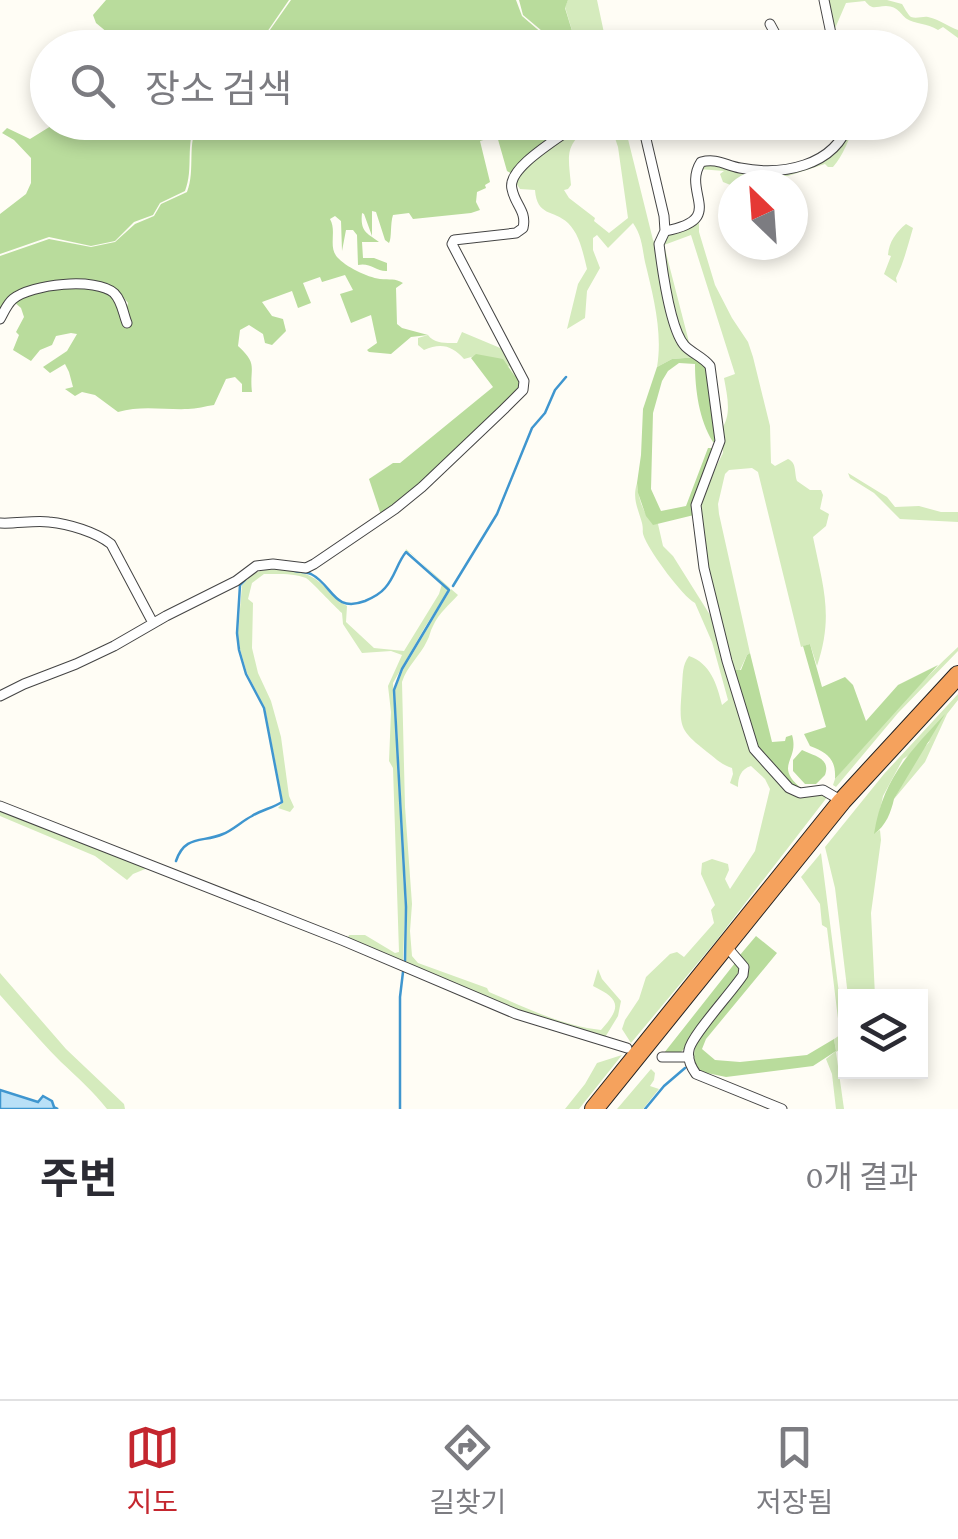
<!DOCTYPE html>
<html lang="ko">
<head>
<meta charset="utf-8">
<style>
	body { margin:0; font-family:"Crimson Pro","Noto Sans KR",serif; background:#f2f2f3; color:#2b2b33 }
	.controls { position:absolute; right:30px; bottom:30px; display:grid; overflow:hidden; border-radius:0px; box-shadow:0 5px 15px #0003 }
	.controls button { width:90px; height:90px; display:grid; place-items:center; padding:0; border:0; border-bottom:2px solid #e1e1e2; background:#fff; color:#2b2b33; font:50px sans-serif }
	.compass { position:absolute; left:718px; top:170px; width:90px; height:90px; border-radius:50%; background:#fff; box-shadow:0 5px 15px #0003; rotate:335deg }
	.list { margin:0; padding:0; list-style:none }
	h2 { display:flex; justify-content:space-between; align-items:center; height:130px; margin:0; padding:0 40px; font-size:42px }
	h2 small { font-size:32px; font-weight:400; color:#7c7c81 }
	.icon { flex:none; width:55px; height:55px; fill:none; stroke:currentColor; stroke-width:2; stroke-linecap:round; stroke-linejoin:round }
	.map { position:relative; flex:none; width:958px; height:1109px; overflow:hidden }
	.search { position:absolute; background:#fff; box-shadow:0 5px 15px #0003; left:30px; right:30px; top:30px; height:110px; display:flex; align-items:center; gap:25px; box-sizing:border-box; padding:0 35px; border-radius:55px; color:#7c7c81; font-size:38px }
	.sheet { height:290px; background:#fff }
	nav { display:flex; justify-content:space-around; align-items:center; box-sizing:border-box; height:140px; border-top:2px solid #e1e1e2; background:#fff; font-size:28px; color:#7c7c81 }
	nav a { display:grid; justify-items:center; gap:5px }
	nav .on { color:#c4262e }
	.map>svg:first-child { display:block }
	.green { fill:#d5ebbd; fill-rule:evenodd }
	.forest { fill:#b9dc9c }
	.water { fill:#b9e0f7; stroke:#3f96cf; stroke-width:2.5 }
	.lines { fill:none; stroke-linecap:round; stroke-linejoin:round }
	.stream { stroke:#3f96cf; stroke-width:2.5 }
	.street-casing { stroke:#444; stroke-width:11 }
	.highway-casing { stroke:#222; stroke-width:20 }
	.street { stroke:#fff; stroke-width:9 }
	.highway { stroke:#f5a25d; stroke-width:18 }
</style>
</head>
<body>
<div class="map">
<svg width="958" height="1109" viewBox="0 0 958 1109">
	<rect width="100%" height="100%" fill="#fffdf5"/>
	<path class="green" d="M 568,0 L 597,0 L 607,47 L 577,47 L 565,7 Z
		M 826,0 L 887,0 L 902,4 C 904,7 908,15 911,17 C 917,19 923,16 928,17 C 941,20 947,26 958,30 L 958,38 L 943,27 L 938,30 C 927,23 914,24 907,19 C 899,13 899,7 886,6 C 875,6 873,11 865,1 L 846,3 L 833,33 Z
		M 583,123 L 624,123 L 653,240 L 657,245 L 671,328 L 698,357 L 672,359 L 657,367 C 663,332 653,295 645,262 C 642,247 642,236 633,223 L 608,248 L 597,235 L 593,238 L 593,250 L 600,268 L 587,291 L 585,318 L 567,329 L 578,284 L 587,269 C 583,253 580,235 568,223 C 553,209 537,217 535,190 L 520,189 L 514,180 L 518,171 ZM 594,125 L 605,134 L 615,138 L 618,147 L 628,218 L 609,233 L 594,221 L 595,218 L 569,198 L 564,190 L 568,189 L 571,185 C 568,154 564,143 594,125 Z
		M 851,123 L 855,123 C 850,137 843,156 833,167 L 828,167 L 825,164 L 788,176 L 740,178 L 745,185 L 733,186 L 723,182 L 720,174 L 724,171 L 699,169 L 711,161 L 739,172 L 820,162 Z
		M 697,221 L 699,221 L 699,232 L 715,285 L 732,318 L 748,342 L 753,357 L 770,426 L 771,463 L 775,466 L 788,459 C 797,463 794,472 797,481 L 810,490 L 821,490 L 823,495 L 820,509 L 829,514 L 826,526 L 813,537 C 823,586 834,616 817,666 L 810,644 L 801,647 L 758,472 L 752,468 L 729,470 L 725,474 L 718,504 L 719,514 L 750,653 L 747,655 L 740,670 L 732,670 L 713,596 L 702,535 L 700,507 L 709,481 L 723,453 L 722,428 C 732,414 727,395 724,378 L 735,374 L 691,235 L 664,245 L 690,346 L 680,336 L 662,253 L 665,235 Z
		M 906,224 L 913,228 C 908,245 904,262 896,278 L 897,283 L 884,274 L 891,256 L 888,255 C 889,242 896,232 906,224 Z
		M 462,332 L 505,350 L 521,379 L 514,375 L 510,367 L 475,356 L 464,359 C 453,346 441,342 424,350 L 418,345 L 418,338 L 428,335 C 434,344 447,343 457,343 Z
		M 848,473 L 887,497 L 895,507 L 919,506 L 941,512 L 958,512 L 958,522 L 900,519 L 874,493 L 850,478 Z
		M 637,483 C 638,498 643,513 653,524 L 658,524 L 663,546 L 673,556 L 715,623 L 753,753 L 788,792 L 798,796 L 818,794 L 828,796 L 716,941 L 631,1043 L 622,1029 L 625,1020 L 639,999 L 646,977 L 670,954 L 677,952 L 684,957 L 714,923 L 711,910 L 715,905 L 701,874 L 702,863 L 712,859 L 728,864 L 729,870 L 725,879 L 730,889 L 755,851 L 770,789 L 765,779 L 751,766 C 741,769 738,777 738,787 L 730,783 L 733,774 L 732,768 C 723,765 718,761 711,755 C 678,729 679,729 682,686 C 683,675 682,665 689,656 C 710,663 717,684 722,705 L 728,700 L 712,642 L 695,603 C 682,596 651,553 645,539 C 641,530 644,532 642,523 C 638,508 632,499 637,483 Z
		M 406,549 L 450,588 L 425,627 L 393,683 L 405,907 L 403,962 L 347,940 L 349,935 L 365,935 L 395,953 L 399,952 L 393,768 L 389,761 L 391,712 L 388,686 L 402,655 L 391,651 L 362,653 L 343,624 L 342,613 C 335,607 310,580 306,578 C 295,573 276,574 264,574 L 252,583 L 248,599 L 253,603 L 252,648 L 258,673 L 271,701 L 281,737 L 289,796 L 294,807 L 290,812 L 278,808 L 283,802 L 265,708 L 247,673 L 240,649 L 238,633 L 242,585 C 243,584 252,575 253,574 C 267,566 296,569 310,576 C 324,582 333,599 347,606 L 346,622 L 374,648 L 404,651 L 439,594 L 442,584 L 447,587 L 410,552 L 405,553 Z
		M 451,589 L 458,595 C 449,605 439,613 433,626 C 430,631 430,636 427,641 C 420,656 407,666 402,682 L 405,807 L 412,904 L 410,931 L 412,956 L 418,963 L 487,988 L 489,992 C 525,1007 562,1026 601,1030 C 622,1007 620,999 593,986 L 598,969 L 602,979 L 621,1001 L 618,1016 L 604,1039 L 519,1012 L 406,963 L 407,907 L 395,690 L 403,670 Z
		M 958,647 L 958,651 L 898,713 L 836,787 L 833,785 L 835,779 C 874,733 914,688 958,647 Z
		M 958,694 L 958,700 L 947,714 L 925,762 L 894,799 L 919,754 L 930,741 L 903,759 L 883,796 L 875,833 L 880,830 L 881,840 L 871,913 L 875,996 L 848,996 L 835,888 L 825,847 L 884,774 Z
		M 0,809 L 150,867 L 133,874 L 127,880 L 95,856 L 0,816 Z
		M 821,853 L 845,1040 L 845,1046 L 836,1052 L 844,1109 L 836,1109 L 832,1074 L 826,1059 L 836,1051 L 834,1039 L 840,1035 L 827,928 L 822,925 L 820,904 L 801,877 Z
		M 0,973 L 66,1049 L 124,1104 L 125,1109 L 107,1109 C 93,1091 77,1077 61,1062 C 40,1041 20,1017 0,995 Z
		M 622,1055 L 579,1109 L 565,1109 L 585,1084 L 597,1063 Z
		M 651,1069 L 655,1073 L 654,1080 L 650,1086 L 659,1089 L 643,1109 L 617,1109 Z"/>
	<path class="forest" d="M 106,0 L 289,0 L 256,48 L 125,47 L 96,23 L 93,15 Z
		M 291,0 L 516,0 L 522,16 L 558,47 L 258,47 Z
		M 519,0 L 568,0 L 565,8 L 577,47 L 561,47 L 523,15 Z
		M 66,123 L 196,123 C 185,143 194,169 185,191 L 160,203 L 153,215 L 134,222 L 115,241 L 91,246 L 49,237 L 0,254 L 0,214 L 26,194 L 31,183 L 31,158 L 14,140 L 2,133 L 7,128 L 30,139 L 51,126 L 57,128 Z
		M 199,123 L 577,123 L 519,164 L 512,174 L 507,171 L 497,136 L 480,141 L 490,182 L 485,185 L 486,188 L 477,192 L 476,202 L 480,210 L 471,213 L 413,219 L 409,213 L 393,215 C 390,224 392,238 389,243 L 385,240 L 376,212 L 372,211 L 372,236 L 364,214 L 362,213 C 360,232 367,233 379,242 L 362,242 L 363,258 L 374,258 L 387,263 L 387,271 C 377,272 370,262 358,265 L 357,235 L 353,230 L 346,230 L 342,251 L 341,221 L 335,216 L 330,219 C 337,231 328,246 337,257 C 346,267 367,277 380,279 C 390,280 395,278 403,283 L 396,288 L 397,324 L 402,328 L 428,335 L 411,337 L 391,354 L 369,352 L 367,350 L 377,343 L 371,315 L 351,323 L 340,294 L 353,290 L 345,275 L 322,282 L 320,277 L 303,283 L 311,303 L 298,308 L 292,291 L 262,302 L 272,316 L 283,319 L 286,331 L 272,345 L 265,343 L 263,334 L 249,325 L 240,330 L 238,346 C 259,365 249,367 252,392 L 242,392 L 242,384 L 235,377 L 226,379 L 214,405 C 206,406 196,409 188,409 C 165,410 141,405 118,412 L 95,395 L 82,392 L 75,396 L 65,389 L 73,387 L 69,372 L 65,364 L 50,373 L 43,367 L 67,351 L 77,334 L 71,333 L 56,336 L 52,345 L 40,350 L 31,361 L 13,350 L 19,335 L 16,332 L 24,317 L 21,308 L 13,301 C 34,288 94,277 113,294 C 121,301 122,314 126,323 L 128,321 L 126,310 L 128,303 L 124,298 L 121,299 C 118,295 115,290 110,287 C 91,278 32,283 15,296 C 8,301 4,308 0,316 L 0,256 L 49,239 L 91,247 L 115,242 L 135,224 L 154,216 L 161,204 L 187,192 C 196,170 186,142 199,123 Z
		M 476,354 L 503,359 L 514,375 L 521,379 L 521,386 L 456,453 L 381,515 L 369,479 L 393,463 L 400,463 L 493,387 L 471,358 Z
		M 698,357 L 707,369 L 719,441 L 713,442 C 699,420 695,389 695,364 L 679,363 L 668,371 L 662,381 L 653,413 L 651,489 L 661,511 L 686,506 L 708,448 L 717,448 L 694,515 L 653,525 L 646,516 L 638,493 L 637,483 L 641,455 L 643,409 L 657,367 L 672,359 Z
		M 810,644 L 822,687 L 845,677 L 853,685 L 866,721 L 898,685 L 938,665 L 835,779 C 836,759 828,753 810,746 L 804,734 L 826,727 L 803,646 Z
		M 750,653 L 772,742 L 785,741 L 786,737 L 792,735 C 800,761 772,765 803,790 L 791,788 L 760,755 L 732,670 L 741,670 L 747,655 Z
		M 945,714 L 894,799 C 891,812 886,826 874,834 C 883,778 909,753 945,714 Z
		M 802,750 C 814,756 831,758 825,775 L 816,784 L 805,784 L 793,771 L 793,760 Z
		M 756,936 L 777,953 L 706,1039 L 702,1049 L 715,1060 L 740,1062 L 807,1055 L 834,1039 L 836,1051 L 813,1066 L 726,1077 L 707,1073 L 705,1076 L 697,1072 C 683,1034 722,1018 738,988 C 742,979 740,965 740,955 Z
		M 735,963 L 739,968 C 734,995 702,1026 685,1048 L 680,1053 L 664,1053 Z"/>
	<path class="water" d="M 0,1090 L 38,1102 L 43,1096 L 52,1101 L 54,1107 L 58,1109 L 0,1109 Z"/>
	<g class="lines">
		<path class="stream" d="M 295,571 C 300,572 306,572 311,574 C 333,585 333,613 365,601 C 372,598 380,594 385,588 C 395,577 397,563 406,552 L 449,590 L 402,669 L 394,690 L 406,907 L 405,961
			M 453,586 L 497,514 L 532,428 L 545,413 L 555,390 L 566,377
			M 176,861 C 185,834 203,843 223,834 C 233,830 242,821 252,816 C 261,810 273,808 282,802 L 264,708 L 246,674 L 239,650 L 237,633 L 240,585 L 245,580
			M 400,1109 L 400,997 L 403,972
			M 645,1109 L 664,1086 L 685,1068"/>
		<defs>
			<path id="street" d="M 824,0 L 834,48
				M 770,24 L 783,48
				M 642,122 L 664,216 L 665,231 L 659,244 C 662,268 670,330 685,346 C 693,354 703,357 710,366 L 720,441 L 696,505 L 704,568 L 727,661 L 754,749 L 789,788 L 800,793 L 823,790 L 842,801
				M 665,231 C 728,219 681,193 701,162 C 717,158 725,165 740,168 C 781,176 835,167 849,122
				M 0,319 C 4,312 7,304 13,299 C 31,284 96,277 114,293 C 122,301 123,313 127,323
				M 0,523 C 16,524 34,520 49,522 C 69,524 96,532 111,544 L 153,623
				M 0,696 L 24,684 L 76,664 L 114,646 L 166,616 L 236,581 L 256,566 L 273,564 L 306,568 L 314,564 L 395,509 L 422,487 L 504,409 L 523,390 L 524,381 L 452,244 L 454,240 L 516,233 L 523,228 C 527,211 515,205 512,189 C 506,167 563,136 580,122
				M 0,806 L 344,941 L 516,1014 L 627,1048
				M 726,946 L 744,967 L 743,975 C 732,992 691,1036 689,1050 C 687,1059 691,1067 696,1074 L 782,1109
				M 662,1057 L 689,1057"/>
			<path id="highway" d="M 594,1109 L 842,801 L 958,675"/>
		</defs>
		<use href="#street" class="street-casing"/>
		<use href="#highway" class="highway-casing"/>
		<use href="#street" class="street"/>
		<use href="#highway" class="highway"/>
	</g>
</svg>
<div class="controls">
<button><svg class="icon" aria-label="layers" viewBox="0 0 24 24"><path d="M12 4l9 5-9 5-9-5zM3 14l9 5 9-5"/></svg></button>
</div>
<svg class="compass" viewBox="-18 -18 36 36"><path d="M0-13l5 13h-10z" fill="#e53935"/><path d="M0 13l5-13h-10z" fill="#7c7c81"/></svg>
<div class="search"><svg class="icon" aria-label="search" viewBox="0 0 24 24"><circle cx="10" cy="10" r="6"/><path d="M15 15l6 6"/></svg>장소 검색</div>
</div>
<section class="sheet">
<h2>주변<small>0개 결과</small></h2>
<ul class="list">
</ul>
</section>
<nav>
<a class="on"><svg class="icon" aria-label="map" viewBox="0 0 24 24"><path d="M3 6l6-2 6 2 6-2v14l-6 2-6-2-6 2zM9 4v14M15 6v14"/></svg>지도</a>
<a><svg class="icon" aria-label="directions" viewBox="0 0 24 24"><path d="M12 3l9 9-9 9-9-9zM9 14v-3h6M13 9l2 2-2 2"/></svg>길찾기</a>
<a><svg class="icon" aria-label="saved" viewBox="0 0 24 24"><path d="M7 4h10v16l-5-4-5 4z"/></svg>저장됨</a>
</nav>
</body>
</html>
